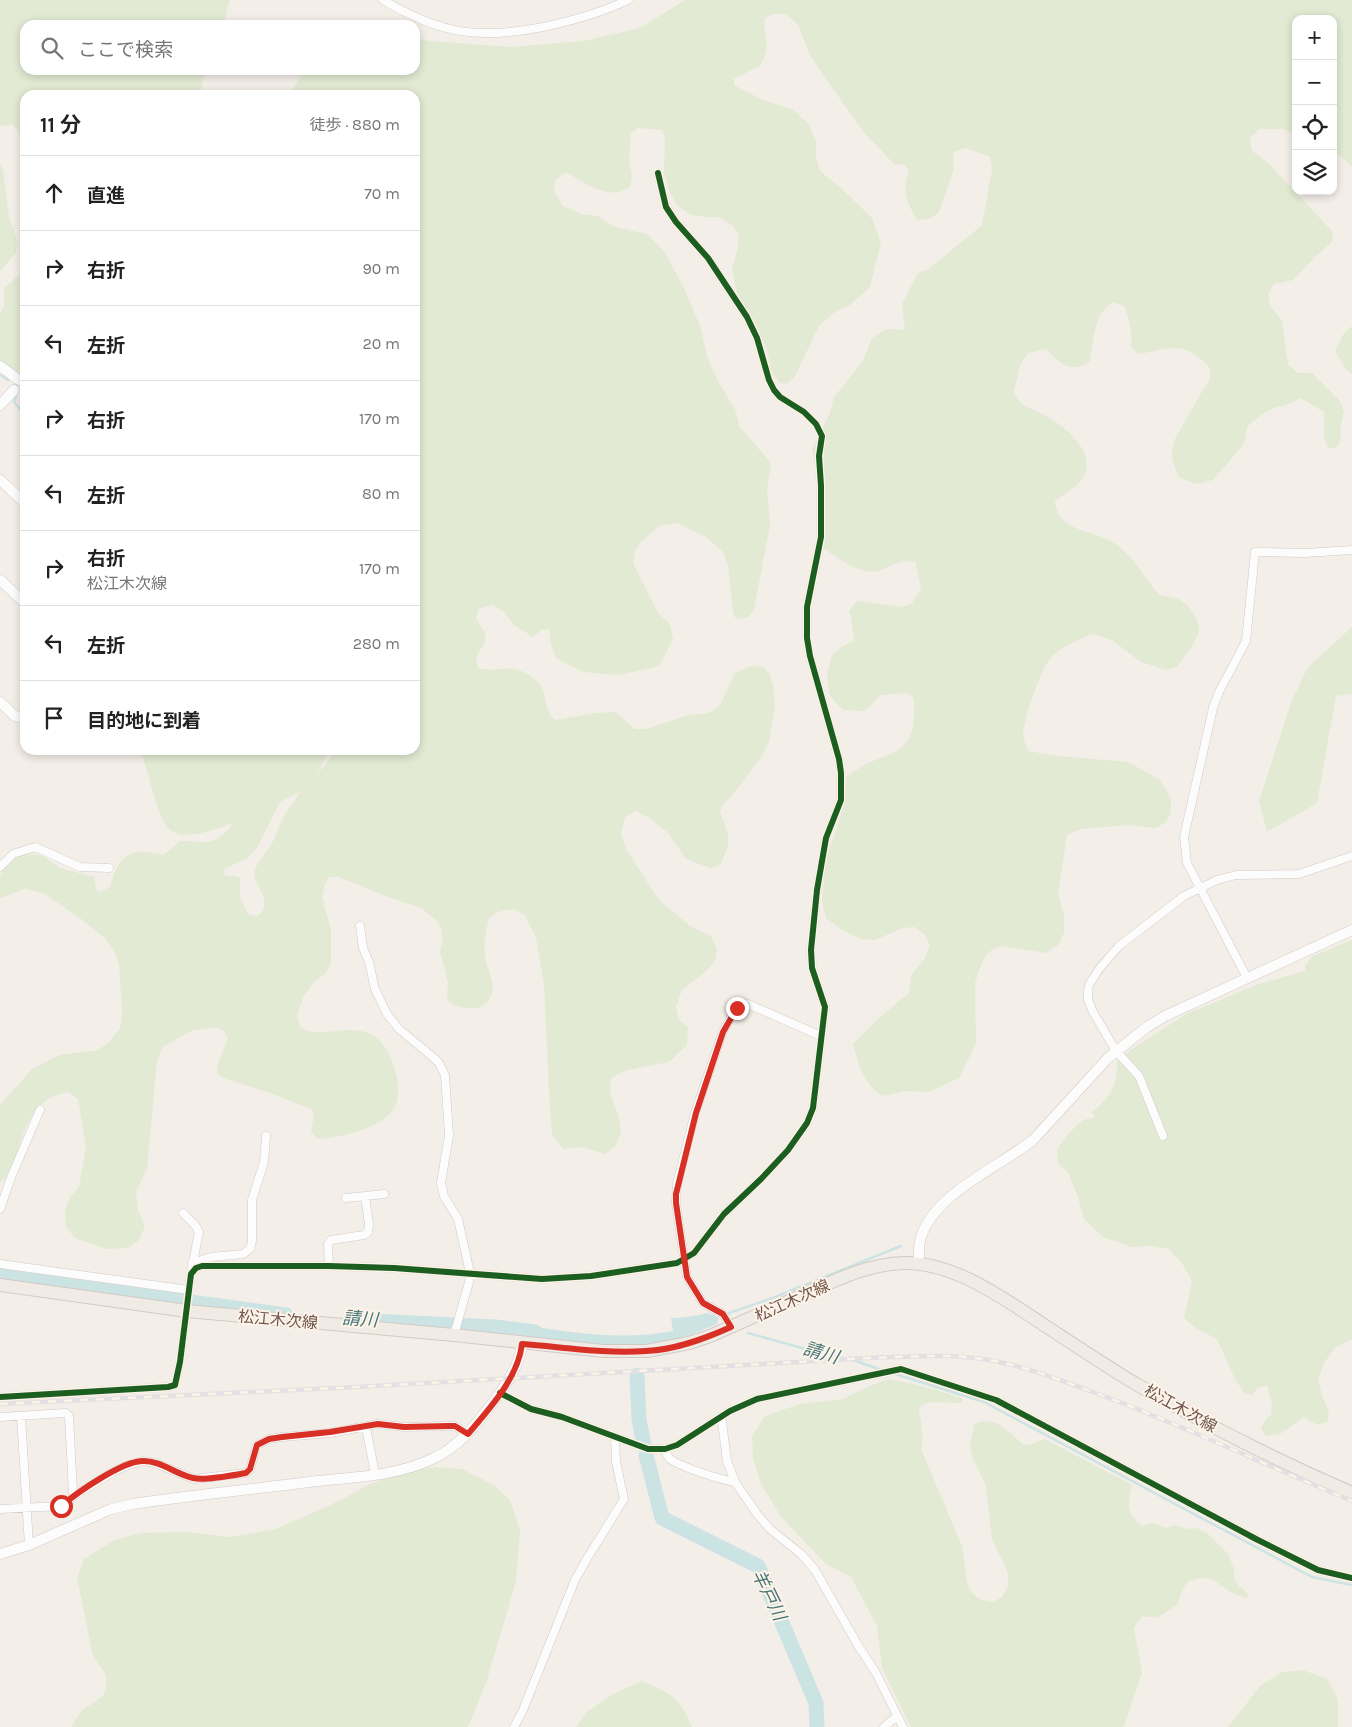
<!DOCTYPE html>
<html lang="ja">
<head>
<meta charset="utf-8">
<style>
	body { margin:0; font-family:Karla,"Noto Sans JP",sans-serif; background:#f6f6f6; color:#222 }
	.controls { position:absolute; right:15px; top:15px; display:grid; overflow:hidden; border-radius:10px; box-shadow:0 2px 8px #0003 }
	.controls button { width:45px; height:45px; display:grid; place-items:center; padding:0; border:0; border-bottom:1px solid #e0e0e0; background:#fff; color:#222; font:25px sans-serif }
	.stop { position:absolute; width:15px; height:15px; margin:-11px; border:4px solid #d93025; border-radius:50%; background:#fff }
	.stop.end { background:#d93025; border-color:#fff; box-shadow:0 1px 5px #0008 }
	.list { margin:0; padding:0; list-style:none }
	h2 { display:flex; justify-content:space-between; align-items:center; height:65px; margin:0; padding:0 20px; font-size:21px }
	h2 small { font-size:16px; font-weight:400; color:#767676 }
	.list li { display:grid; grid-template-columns:32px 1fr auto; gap:15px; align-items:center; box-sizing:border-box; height:75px; padding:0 20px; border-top:1px solid #e0e0e0 }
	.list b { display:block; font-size:19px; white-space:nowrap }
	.list p { margin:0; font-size:16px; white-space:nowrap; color:#767676 }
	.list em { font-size:16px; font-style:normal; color:#767676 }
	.icon { flex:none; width:28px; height:28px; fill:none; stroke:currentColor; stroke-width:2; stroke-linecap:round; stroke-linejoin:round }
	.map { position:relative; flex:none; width:1352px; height:1727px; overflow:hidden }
	.search { position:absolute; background:#fff; box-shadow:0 2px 8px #0003; left:20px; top:20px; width:400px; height:55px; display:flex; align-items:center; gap:12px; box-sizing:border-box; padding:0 18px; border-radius:15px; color:#767676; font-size:19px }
	.panel { position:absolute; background:#fff; box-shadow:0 2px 8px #0003; left:20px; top:90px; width:400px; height:665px; border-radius:15px }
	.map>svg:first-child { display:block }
	.green { fill:#e2ead3; fill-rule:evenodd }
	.water { fill:#cbe4e3 }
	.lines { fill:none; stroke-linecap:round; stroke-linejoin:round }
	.stream { stroke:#cbe4e3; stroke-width:2.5 }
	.river { stroke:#cbe4e3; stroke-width:15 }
	.minor-casing { stroke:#d2cac5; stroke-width:9 }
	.tertiary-casing { stroke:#d2cac5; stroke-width:11 }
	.primary-casing { stroke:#d3cac5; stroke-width:14 }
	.minor { stroke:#fdfcfc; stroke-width:8 }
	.tertiary { stroke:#fdfcfc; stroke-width:10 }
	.primary { stroke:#f0ebe5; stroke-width:12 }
	.rail-casing { stroke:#e3e0e3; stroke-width:4.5 }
	.rail { stroke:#fdf3e8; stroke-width:2.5; stroke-dasharray:8; stroke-linecap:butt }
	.cycleway-casing { stroke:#fdf3e8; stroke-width:9 }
	.cycleway { stroke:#1b5e20; stroke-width:6 }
	.route { stroke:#d93025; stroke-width:6 }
	.labels { text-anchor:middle; stroke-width:4; stroke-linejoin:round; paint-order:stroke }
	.street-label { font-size:16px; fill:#6f554b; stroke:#fdf3e8 }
	.water-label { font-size:18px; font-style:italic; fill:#44777a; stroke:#fdf3e8 }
</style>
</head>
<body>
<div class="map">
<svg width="1352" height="1727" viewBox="0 0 1352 1727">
	<rect width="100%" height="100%" fill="#f4eee8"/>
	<path class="green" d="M 0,0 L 230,0 L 223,25 L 25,25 L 25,70 L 205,70 L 200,95 L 25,95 L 25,157 L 18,130 L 12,125 L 0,126 Z
		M 685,0 L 1352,0 L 1352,167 L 1343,158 L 1333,152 L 1333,19 L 1296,19 L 1296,134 L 1282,129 L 1259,129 L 1250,138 L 1252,151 L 1267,162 L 1333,232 L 1332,242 L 1316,256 L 1293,280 L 1274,284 L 1268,294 L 1270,306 L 1282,321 L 1288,364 L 1298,373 L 1312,373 L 1340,401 L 1344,412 L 1341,424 L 1340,443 L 1335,448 L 1328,448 L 1324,438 L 1324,412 L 1301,398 L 1289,404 L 1274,408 L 1261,415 L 1247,427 L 1244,444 L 1213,480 L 1196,484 L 1179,477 C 1165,446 1174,442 1188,416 C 1195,403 1202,391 1210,379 C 1211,369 1209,366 1201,359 C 1177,340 1164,351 1138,354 L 1131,346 C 1132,332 1130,319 1124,306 L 1114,302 C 1093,312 1094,341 1090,361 C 1071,375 1060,363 1046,349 L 1029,353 L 1021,363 L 1014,391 C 1015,394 1017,399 1019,401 C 1025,408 1039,411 1046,416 C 1066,427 1099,454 1082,479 C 1076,488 1063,495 1055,501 C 1057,534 1097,529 1117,545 C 1135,559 1145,578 1159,595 C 1165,596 1173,597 1178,599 C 1188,603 1200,619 1199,631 C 1197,641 1183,658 1177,667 L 1166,670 L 1141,662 L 1112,640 L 1092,634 C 1078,640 1058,648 1049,660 C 1040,672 1023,721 1023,736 C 1024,741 1026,746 1028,751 L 1058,756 L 1128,762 L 1159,779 L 1171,798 L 1171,813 L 1166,822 L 1156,828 L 1128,825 L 1081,829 L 1067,835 L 1058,894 L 1064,915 L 1064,933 L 1058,945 L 1046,953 L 1000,946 L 989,952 L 982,962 L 975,983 L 976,1043 L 959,1078 L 929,1092 L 906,1091 L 882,1096 C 863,1082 859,1066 853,1044 L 878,1019 L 909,993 L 911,975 L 924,960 L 930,946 L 926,936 L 915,927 L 903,928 L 875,940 L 861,939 L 842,930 L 826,918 L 822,902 L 825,863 L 842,812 L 847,776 C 852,773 858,769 864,765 C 880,757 904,753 911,734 C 915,723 914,709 914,698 L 906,693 L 881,695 L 865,711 L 843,710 L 830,696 L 827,675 L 832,655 L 843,646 L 854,641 L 851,617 L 849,611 L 857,601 L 903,607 L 912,603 L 921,588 L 915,562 C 896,559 895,566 878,571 C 859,576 830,553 816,542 L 817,478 L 812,449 L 830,413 L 834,397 L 863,361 L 872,338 L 886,329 L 905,330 L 902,304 L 918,273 L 930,268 L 982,225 L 992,170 L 990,157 L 966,148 L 953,152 L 954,169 L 939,212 L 930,219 L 917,220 C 908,205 901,189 909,173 L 906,165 L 894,164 L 861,129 L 811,57 L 798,25 L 786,14 L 772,14 L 765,18 C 763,26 765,30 766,38 C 768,48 765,56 761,65 L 734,79 L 734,85 L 761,99 L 793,110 L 808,123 L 816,141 L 816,158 L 820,171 L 840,187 L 872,218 L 881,243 L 870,287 L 850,305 L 832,314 L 819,326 L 795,376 L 787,384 L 780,383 L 772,373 L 767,349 L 736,290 L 732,269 L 738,247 L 739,234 L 733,226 L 719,217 L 705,217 L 689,214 L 677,205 L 669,191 L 664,172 L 665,136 L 662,130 L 638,128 L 631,133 L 629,161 L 632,177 L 630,187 C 609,202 585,183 566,172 L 556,180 L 554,191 L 563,206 L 582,214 L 598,216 L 615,227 L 647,234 L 664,251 L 684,288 L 701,328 L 707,357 L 718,381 L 736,411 L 739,426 L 771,463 L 767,489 L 770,525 L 754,610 L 748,617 L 736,619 L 733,613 L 728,565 L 723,552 L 706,537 L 677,523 L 659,526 L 641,542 L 635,551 L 633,563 L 658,613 L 670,624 L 673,639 L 659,666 L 619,675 L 583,672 L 556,658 L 551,645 L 549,629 L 542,629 L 533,637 L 514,625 L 504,612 L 493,605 L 480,608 C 472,621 479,621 484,631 C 486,634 485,640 485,644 C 477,652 475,657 478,668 C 501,674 511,660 534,679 C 537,682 541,684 542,687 C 548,701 543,709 555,720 L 596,713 L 616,712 L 635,729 L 646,729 L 689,715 L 709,713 L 720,705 L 735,673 L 751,666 L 763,667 L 769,673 L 773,684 L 775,706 L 769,742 L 762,756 L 730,798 L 722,805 L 720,812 L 728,833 L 728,846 L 721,864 L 710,868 L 686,859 L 668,833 L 651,819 L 636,811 L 625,817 L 621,833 L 626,849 L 659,900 L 690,926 L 711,936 L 717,949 L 715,961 L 707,970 L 682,990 L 676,1007 L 679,1020 L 688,1027 L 687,1045 L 669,1062 L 623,1071 L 611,1079 L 610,1093 L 618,1114 L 621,1132 L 615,1147 L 604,1154 L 583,1147 L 563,1149 L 552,1135 L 550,1111 L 544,984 L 536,938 L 525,915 L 513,909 L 498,912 L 489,918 C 486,930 483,944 485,956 C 487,971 499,988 488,1001 C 484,1006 479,1009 471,1008 C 462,1008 453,1006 447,1000 L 448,982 L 440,952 L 443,939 L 441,928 L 436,920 L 421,908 L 380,894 L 339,877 L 330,877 L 325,883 L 322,897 L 331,929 L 331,963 L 326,973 L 316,980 L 304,995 L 297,1016 L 300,1027 C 320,1040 348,1023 370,1034 C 383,1040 390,1054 394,1067 C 397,1076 400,1091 397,1101 C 390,1128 342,1137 318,1139 L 311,1132 L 314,1116 L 311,1109 L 273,1094 L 223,1078 L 217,1073 C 217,1061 224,1050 228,1038 L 223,1030 L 216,1027 L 191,1031 L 163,1047 L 157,1060 L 147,1169 L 136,1192 L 138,1210 L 145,1227 L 138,1241 L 128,1248 L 107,1249 L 75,1238 L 66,1227 L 65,1211 L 70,1197 L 79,1187 L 86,1147 L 78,1099 L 68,1092 C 32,1099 27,1124 16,1155 C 13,1165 9,1176 0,1182 L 0,1105 L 32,1069 L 59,1055 L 98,1050 L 108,1043 L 120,1029 L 122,1012 L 119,964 L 116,955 L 105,938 L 84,921 L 43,893 L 25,889 L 0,898 L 0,876 L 4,866 L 13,858 L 22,853 L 43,856 L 60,868 L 94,877 L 96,889 L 99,892 L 110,887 C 114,873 120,854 137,852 C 144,851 157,854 164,855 L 180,841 C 207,840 214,849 233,823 C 216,829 189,840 173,832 C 157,823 148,768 140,750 L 330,750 L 316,775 L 333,755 L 335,750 L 415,750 L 415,95 L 288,95 L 300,78 L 302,70 L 415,70 L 415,38 L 430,41 L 510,47 L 584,41 L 640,28 ZM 300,792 C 294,802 286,811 281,822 C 277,829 276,837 272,843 C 267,851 258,861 255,870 C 251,884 277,904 257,916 L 248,914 L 240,897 L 240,878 L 236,876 L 226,876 L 223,872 L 226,868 L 246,859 L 257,848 L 280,802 Z
		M 0,164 L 3,171 L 9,216 L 17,240 L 16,253 L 0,271 Z
		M 25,272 L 25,376 L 0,361 L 0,314 L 4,306 L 4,288 L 14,279 Z
		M 1352,326 L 1352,374 L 1345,368 L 1335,351 L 1344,333 Z
		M 1352,627 L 1352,694 L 1336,696 L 1317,803 L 1267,832 L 1259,801 L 1292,700 L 1308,667 Z
		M 1352,940 L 1352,1339 L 1335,1348 L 1324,1363 L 1318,1380 L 1323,1398 L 1329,1412 L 1327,1422 L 1317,1425 L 1304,1417 L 1280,1434 L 1266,1436 L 1261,1429 L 1265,1420 L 1271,1415 L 1272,1404 L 1267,1386 L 1258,1387 L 1252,1395 L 1245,1394 L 1235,1379 L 1217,1339 L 1197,1329 L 1184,1318 L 1192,1281 L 1183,1265 L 1169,1249 L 1153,1246 L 1131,1247 L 1103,1237 L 1084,1219 L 1078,1197 L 1068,1173 L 1058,1163 L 1057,1149 L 1067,1135 L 1083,1120 L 1095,1117 L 1092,1112 C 1112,1096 1118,1084 1117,1059 L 1186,1014 L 1259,984 L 1305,971 L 1305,965 L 1313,956 Z
		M 888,1379 C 913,1383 936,1390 960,1397 L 963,1400 L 960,1403 L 932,1402 L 922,1405 L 919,1409 L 923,1437 L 921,1449 L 962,1546 L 967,1582 L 971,1592 L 981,1600 L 993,1602 L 1002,1597 L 1008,1586 L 1008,1575 L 1006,1568 L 992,1540 L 986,1486 L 972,1456 L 970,1446 L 974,1424 C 992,1416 1004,1427 1016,1438 C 1019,1441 1021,1444 1026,1445 C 1032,1445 1039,1441 1045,1439 L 1132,1485 C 1128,1503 1125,1513 1142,1526 L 1153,1523 L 1165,1528 L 1176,1525 L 1187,1529 L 1197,1528 L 1207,1533 L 1228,1554 L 1234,1569 L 1234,1579 L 1239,1586 L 1248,1594 L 1248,1597 L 1246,1598 L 1230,1592 L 1212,1579 L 1201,1578 L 1188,1581 L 1182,1590 L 1178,1604 L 1157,1618 L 1142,1616 L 1134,1628 L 1142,1673 L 1124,1727 L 911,1727 L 882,1668 L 877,1626 L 851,1577 L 826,1564 L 781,1517 L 761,1484 L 753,1458 L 752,1436 L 765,1416 L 800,1404 L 843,1399 L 865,1388 Z
		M 435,1467 L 462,1469 L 494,1485 L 510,1500 L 520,1530 L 516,1581 L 487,1680 L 468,1727 L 71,1727 L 82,1710 L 103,1696 L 106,1687 L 106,1675 L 93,1656 L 77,1578 L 84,1559 L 114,1540 L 142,1533 L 186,1532 L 230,1537 L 276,1529 L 339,1501 L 370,1484 L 406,1471 Z
		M 1303,1670 L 1327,1679 L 1338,1699 L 1338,1727 L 1228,1727 L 1260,1686 L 1282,1672 Z
		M 642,1681 C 671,1694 679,1695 692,1727 L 576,1727 L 588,1711 L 613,1694 Z"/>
	<path class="water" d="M 707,1313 L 715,1315 L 716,1317 L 719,1317 L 717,1324 C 700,1331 682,1339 663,1342 C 615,1351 563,1340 515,1334 L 516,1324 C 568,1332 621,1341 673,1331 L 671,1318 C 676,1319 701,1315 707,1313 Z"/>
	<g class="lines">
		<path class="stream" d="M 0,375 L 8,380
			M 16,397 L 14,402 L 25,415
			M 729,1313 L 770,1299 L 901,1246
			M 748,1333 L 827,1355 L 853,1360 L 882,1370
			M 892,1373 L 984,1402 L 1312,1577 L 1352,1585"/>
		<path class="river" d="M 0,1276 L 286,1315
			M 351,1320 L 496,1327 L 535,1332
			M 637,1375 L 639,1420 L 644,1445
			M 646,1455 L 662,1518 L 758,1566 L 816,1703 L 817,1727"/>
		<defs>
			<path id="minor" d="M 383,0 C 442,35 480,40 548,26 C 575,20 603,12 628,0
				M 0,867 L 13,854 L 35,847 L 80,867 L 109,868
				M 360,926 L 363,948 L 369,962 L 375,989 L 387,1014 L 399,1029 L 434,1058 L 439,1063 L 445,1075 L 449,1135 L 441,1183 L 444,1196 L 458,1219 L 470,1273 L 469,1282 L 454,1335
				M 1247,978 L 1187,863 L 1184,837 L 1213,708 L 1219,692 L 1246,641 L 1255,552 L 1305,553 L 1352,550
				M 1163,1136 L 1139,1076 L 1116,1051 L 1093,1012 L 1088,1000 L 1088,992 L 1089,985 L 1099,969 L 1119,946 L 1184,896 L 1217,880 L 1236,875 L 1299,874 L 1352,856
				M 346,1198 L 384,1194
				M 0,1209 L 12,1175 L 40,1110
				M 183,1213 L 195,1225 L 199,1232 L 192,1267
				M 192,1263 L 211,1257 L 243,1254 L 250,1249 L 252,1241 L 252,1200 L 264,1162 L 266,1136
				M 0,1264 L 189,1290
				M 329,1266 L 328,1244 L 331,1240 L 364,1235 L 368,1232 L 369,1224 L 365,1196
				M 731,1327 L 723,1314 L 703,1303 L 687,1277 L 686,1272 L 676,1203 L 677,1184 L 695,1113 L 723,1031 L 737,1008 L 740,1005 L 748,1004 L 821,1036
				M 500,1393 L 531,1409 L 562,1417 L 648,1449 L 665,1449 L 677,1445 L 730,1411 L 757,1399 L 901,1369 L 996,1400 L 1256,1539 L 1318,1570 L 1352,1578
				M 0,1397 L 168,1387 L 175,1385 L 180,1362 L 191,1274 L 196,1268 L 202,1266 L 329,1266 L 394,1268 L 542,1279 L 591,1276 L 677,1263 L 694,1253 L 724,1214 L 761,1179 L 788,1150 L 807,1123 L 813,1108 L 825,1007 L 812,968 L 811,950 L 817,890 L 826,838 L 841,800 L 841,773 L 839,759 L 810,656 L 807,638 L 807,607 L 821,537 L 821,486 L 819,456 L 822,436 L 816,424 L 804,412 L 780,397 L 774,390 L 769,380 L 757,338 L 747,317 L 708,258 L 676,222 L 666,207 L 658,173
				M 21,1416 L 29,1545
				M 0,1417 L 66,1413 L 69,1416 L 73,1493 L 75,1495
				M 719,1417 L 722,1422 L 727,1461 L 735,1482 L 757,1514 L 770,1529 L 801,1554 L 815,1570 L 859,1647 L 876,1673 L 903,1727
				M 366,1427 L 375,1474
				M 665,1449 C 666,1453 667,1456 670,1459 C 683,1468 719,1479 735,1482
				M 0,1509 L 61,1506 L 75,1495 L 113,1472 L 128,1465 L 143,1461 L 155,1463 L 194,1479 L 246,1473 L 250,1469 L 257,1445 L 269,1439 L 282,1437 L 330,1433 L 378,1424 L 404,1427 L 449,1426 L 455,1426 L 468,1434
				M 514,1727 L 523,1710 L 575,1580 L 588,1557 L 624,1499 L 616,1462 L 615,1437
				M 884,1727 L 897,1716"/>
			<path id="tertiary" d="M 0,366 L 19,380
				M 0,405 L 14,390
				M 0,480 L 25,503
				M 0,580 L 25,603
				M 0,702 L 15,716 L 25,719
				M 919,1264 C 919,1255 918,1246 921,1237 C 934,1194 999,1167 1033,1140 L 1108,1058 L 1147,1027 L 1165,1016 L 1352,930
				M 0,1554 L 29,1545 L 111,1509 L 133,1504 C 194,1495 256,1489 317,1481 C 355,1477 396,1476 432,1459 C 459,1447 477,1424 494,1401 C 507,1383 520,1365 522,1344"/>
			<path id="primary" d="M 0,1285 L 187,1311 L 454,1335 L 603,1351 L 647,1351 L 689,1343 L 710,1336 C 742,1322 775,1307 807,1293 C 838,1279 869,1264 904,1263 C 955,1262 1006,1300 1047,1327 C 1076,1346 1106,1366 1136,1384 C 1205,1424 1278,1461 1352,1493"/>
		</defs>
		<use href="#minor" class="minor-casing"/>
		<use href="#tertiary" class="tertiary-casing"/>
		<use href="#primary" class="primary-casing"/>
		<use href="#minor" class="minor"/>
		<use href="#tertiary" class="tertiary"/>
		<use href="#primary" class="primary"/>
		<defs>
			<path id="rail" d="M 0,1404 L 357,1387 L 868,1358 C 908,1357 949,1353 989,1360 C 1024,1366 1057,1379 1090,1391 C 1179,1423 1264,1465 1352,1501"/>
		</defs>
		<use href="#rail" class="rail-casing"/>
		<use href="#rail" class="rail"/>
		<defs>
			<path id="cycleway" d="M 500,1393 L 531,1409 L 562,1417 L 648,1449 L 665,1449 L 677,1445 L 730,1411 L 757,1399 L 901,1369 L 996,1400 L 1256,1539 L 1318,1570 L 1352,1578
				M 0,1397 L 168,1387 L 175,1385 L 180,1362 L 191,1274 L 196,1268 L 202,1266 L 329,1266 L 394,1268 L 542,1279 L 591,1276 L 677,1263 L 694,1253 L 724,1214 L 761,1179 L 788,1150 L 807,1123 L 813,1108 L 825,1007 L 812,968 L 811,950 L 817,890 L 826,838 L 841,800 L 841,773 L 839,759 L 810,656 L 807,638 L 807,607 L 821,537 L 821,486 L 819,456 L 822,436 L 816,424 L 804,412 L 780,397 L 774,390 L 769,380 L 757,338 L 747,317 L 708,258 L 676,222 L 666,207 L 658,173"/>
		</defs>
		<use href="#cycleway" class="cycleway-casing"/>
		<use href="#cycleway" class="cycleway"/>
	</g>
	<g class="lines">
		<path class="route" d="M 61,1506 C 78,1492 121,1462 142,1461 C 160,1460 175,1474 193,1478 C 204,1481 234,1475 246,1473 L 250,1469 L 257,1445 L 269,1439 L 282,1437 L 330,1432 L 378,1424 L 404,1427 L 449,1426 L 455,1426 L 468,1434 C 490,1408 518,1378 522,1344 C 563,1347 605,1354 646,1351 C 675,1350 704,1339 731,1327 L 723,1314 L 703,1303 L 687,1277 L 676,1203 L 676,1194 L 696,1113 L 723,1032 L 737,1008"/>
	</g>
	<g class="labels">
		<g class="street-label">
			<text transform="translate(792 1300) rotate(-24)" y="6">松江木次線</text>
			<text transform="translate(278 1319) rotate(5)" y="6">松江木次線</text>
			<text transform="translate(1181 1408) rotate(29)" y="6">松江木次線</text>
		</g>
		<g class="water-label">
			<text transform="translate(360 1319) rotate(4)" y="6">請川</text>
			<text transform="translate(821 1353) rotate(16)" y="6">請川</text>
			<text transform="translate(769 1595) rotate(64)" y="6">羊戸川</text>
		</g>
	</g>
</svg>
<div class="controls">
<button>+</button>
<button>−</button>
<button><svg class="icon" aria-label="locate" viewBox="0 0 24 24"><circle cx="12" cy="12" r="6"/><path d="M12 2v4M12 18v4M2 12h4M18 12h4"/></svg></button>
<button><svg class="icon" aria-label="layers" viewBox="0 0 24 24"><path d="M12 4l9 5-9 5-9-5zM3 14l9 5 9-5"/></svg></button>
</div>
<div class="stop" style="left:61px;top:1506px"></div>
<div class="stop end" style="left:737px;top:1008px"></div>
<div class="search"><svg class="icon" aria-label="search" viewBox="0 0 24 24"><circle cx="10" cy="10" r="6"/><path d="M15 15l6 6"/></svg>ここで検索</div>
<section class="panel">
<h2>11 分<small>徒歩 · 880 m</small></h2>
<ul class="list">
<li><svg class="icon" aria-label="ahead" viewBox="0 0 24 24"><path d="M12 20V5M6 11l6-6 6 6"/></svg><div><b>直進</b></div><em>70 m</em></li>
<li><svg class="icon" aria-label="right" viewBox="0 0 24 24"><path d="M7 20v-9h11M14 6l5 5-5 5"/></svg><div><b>右折</b></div><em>90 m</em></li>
<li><svg class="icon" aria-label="left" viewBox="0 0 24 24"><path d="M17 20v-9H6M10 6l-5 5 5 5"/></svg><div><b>左折</b></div><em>20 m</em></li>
<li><svg class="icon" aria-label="right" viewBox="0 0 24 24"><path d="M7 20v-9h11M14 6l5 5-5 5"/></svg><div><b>右折</b></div><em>170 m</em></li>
<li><svg class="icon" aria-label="left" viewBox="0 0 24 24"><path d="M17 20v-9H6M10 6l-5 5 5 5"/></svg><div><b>左折</b></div><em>80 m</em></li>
<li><svg class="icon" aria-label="right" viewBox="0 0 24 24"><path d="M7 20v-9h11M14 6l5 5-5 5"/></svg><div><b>右折</b><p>松江木次線</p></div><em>170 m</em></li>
<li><svg class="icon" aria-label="left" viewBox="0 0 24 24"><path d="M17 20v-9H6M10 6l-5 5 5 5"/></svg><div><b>左折</b></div><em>280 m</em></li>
<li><svg class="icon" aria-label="arrive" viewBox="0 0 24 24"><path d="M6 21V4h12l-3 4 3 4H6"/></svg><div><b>目的地に到着</b></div></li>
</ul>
</section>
</div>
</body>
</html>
